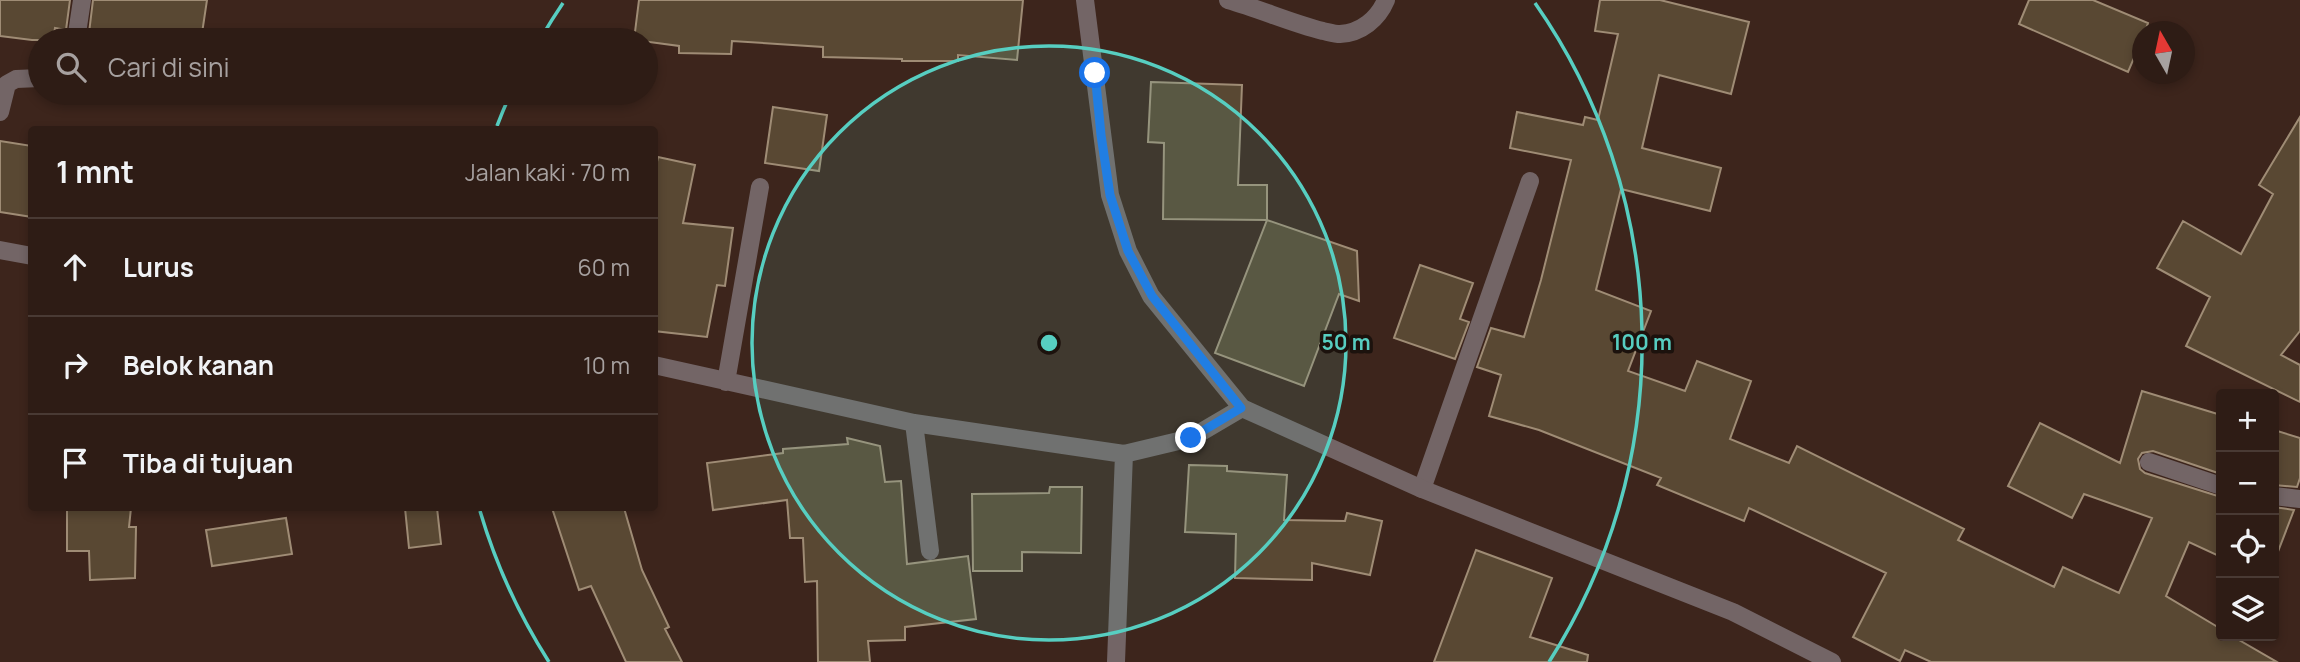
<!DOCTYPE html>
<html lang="id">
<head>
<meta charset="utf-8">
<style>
	body { margin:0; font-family:Manrope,sans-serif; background:#36251e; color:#f1f3f6 }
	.controls { position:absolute; right:21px; bottom:21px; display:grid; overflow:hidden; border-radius:7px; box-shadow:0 4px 10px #0003 }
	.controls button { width:63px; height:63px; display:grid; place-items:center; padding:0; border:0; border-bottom:2px solid #493a34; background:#2e1c15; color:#f1f3f6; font:35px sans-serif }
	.compass { position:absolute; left:2132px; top:21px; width:63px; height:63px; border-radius:50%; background:#2e1c15; box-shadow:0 4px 10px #0003; rotate:351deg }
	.stop { position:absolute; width:21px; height:21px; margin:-16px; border:5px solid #1a73e8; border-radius:50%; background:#fff }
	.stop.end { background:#1a73e8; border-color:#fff; box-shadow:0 2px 7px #0008 }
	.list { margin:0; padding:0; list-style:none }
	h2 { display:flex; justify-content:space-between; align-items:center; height:91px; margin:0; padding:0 28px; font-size:30px }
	h2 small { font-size:23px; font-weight:400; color:#a7a1a0 }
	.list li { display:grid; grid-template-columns:46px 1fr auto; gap:21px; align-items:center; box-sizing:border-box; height:98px; padding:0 28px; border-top:2px solid #493a34 }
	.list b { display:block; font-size:26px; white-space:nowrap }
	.list em { font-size:23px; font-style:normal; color:#a7a1a0 }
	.icon { flex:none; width:38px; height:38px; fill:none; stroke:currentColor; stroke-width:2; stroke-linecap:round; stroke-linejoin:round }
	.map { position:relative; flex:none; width:2300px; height:662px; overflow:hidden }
	.search { position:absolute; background:#2e1c15; box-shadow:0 4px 10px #0003; left:28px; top:28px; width:630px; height:77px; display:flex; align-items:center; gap:18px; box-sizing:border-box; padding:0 24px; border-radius:38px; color:#a7a1a0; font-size:26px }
	.panel { position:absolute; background:#2e1c15; box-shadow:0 4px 10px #0003; left:28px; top:126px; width:630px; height:385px; border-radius:7px }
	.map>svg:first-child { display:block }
	.building { fill:#594833; stroke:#9f8c75; stroke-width:2 }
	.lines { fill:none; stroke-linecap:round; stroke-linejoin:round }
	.service { stroke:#736566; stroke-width:18 }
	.minor { stroke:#736566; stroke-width:18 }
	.tertiary { stroke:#736566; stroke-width:18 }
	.route { stroke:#1a73e8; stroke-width:9 }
	.ring { fill:none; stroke:#57cec1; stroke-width:3.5 }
	.centre { fill:#57cec1; stroke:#1c120d; stroke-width:3.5 }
	.ring-label { font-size:21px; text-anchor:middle; font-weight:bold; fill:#57cec1; stroke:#1c120d; stroke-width:7; stroke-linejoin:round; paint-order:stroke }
</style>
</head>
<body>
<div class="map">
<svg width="2300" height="662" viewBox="0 0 2300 662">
	<rect width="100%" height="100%" fill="#3d251c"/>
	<path class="building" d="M 0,0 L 70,0 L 66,30 L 55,28 L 53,40 L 32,40 L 0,36 Z
		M 93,0 L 207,0 L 201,40 L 138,40 L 89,33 Z
		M 639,0 L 1023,0 L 1017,60 L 958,55 L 958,61 L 902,61 L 902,59 L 823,57 L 823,47 L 732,41 L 731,54 L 679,53 L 679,46 L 634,40 Z
		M 1600,0 L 1660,0 L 1749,22 L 1731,94 L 1659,75 L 1642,148 L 1721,168 L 1710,211 L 1621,189 L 1596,290 L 1651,311 L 1628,371 L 1685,391 L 1697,361 L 1751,381 L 1730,439 L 1789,463 L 1797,446 L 1964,529 L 1958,540 L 2054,587 L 2063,567 L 2119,593 L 2152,518 L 2084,494 L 2072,518 L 2008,486 L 2040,423 L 2120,463 L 2142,391 L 2221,415 L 2221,474 L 2153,451 L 2142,453 L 2138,459 L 2140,469 L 2145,473 L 2221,497 L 2221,557 L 2189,542 L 2166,596 L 2221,629 L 2221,636 L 2232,636 L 2277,662 L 1931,662 L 1905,650 L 1900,661 L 1853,637 L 1886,573 L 1749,508 L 1744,521 L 1657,485 L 1661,478 L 1539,430 L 1489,416 L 1501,375 L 1477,367 L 1491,328 L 1524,337 L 1541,280 L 1571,160 L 1510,148 L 1517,112 L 1583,125 L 1585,117 L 1598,120 L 1618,34 L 1595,31 Z
		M 2029,0 L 2093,0 L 2148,23 L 2145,32 L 2143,32 L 2143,37 L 2128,72 L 2019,24 Z
		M 1151,82 L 1242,85 L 1238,185 L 1267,185 L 1267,220 L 1163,219 L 1164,143 L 1148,142 Z
		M 773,107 L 827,115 L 819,171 L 765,163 Z
		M 2300,117 L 2300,331 L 2281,355 L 2300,365 L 2300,402 L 2186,346 L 2210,297 L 2157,268 L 2183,221 L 2241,254 L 2273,194 L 2259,185 Z
		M 0,141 L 32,146 L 32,217 L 0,212 Z
		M 658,157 L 695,165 L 683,223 L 733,228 L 725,286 L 717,285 L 707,337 L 654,331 L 654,176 Z
		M 1267,220 L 1357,251 L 1359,301 L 1339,294 L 1304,386 L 1215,353 Z
		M 1420,265 L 1473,283 L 1460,319 L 1469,322 L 1455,359 L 1394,338 Z
		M 2274,430 L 2300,438 L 2300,478 L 2297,487 L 2274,485 Z
		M 847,438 L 880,446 L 885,482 L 901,481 L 907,564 L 968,556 L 976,619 L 905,627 L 905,640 L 868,641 L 870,662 L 818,662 L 817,581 L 805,582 L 803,538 L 790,538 L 787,500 L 713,510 L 707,463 L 783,453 L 783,449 L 848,444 Z
		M 1189,465 L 1227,466 L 1227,471 L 1287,475 L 1284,520 L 1345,521 L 1347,513 L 1382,521 L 1370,575 L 1312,563 L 1312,580 L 1235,578 L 1236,534 L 1185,532 Z
		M 1050,487 L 1082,487 L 1081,553 L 1022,552 L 1022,571 L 973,571 L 972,494 L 1049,493 Z
		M 2274,507 L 2294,510 L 2274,562 Z
		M 67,508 L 131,508 L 129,527 L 136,527 L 135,578 L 90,580 L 89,551 L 67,551 Z
		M 405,508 L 437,508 L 441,544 L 409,548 Z
		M 552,508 L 624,508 L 642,570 L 669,627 L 665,629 L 682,662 L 626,662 L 591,586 L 579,590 Z
		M 286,518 L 292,554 L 212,566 L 206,530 Z
		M 1476,550 L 1552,578 L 1530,637 L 1588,655 L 1587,662 L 1434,662 Z"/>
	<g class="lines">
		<path class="service" d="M 1422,489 L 1530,181"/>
		<path class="minor" d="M 1228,0 C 1260,9 1291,23 1323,31 C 1328,32 1335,34 1340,34 C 1361,33 1378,19 1386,0
			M 76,40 L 82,0
			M 0,112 L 7,84 L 16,79 L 40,78
			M 0,250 L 32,256
			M 654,365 L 914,423 L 1124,454 L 1191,438 L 1242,408
			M 726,382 L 760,187
			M 914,423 L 930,551
			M 2149,462 L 2221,486
			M 2274,496 L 2300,499
			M 1116,662 L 1124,454"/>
		<path class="tertiary" d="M 1085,0 L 1110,195 L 1128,251 L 1151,296 L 1242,408 L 1422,489 L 1733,612 L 1832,662"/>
	</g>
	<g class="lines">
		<path class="route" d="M 1095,73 L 1101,135 L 1110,195 L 1128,251 L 1152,296 L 1241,408 L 1191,438"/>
	</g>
	<circle cx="1049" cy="343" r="297" fill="#57cec1" fill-opacity=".12"/>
	<g class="ring">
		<circle cx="1049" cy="343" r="297"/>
		<path d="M549 662A593 593 0 0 1 480 511M497 126A593 593 0 0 1 509 97M541 38A593 593 0 0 1 563 3M1535 3A593 593 0 0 1 1549 662"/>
	</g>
	<circle cx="1049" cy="343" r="10" class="centre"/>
	<g class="ring-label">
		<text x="1346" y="350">50 m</text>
		<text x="1642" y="350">100 m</text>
	</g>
</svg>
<div class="controls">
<button>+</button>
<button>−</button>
<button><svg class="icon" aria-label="locate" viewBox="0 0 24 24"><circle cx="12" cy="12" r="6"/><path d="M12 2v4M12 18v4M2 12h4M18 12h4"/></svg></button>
<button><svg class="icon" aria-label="layers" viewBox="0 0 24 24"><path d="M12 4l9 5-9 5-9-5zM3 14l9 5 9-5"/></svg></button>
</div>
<svg class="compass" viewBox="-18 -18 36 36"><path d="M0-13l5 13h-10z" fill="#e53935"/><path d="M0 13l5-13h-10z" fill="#a7a1a0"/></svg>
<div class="stop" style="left:1095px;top:73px"></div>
<div class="stop end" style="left:1191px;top:438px"></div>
<div class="search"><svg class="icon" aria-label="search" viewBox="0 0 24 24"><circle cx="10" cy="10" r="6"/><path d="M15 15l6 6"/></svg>Cari di sini</div>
<section class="panel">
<h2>1 mnt<small>Jalan kaki · 70 m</small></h2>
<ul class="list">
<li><svg class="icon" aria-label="ahead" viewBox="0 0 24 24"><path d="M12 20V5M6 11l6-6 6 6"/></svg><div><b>Lurus</b></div><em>60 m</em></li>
<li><svg class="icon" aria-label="right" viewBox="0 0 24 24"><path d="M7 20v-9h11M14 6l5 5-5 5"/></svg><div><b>Belok kanan</b></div><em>10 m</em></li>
<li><svg class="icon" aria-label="arrive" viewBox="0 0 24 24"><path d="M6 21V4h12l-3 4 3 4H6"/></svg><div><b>Tiba di tujuan</b></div></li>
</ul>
</section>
</div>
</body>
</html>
